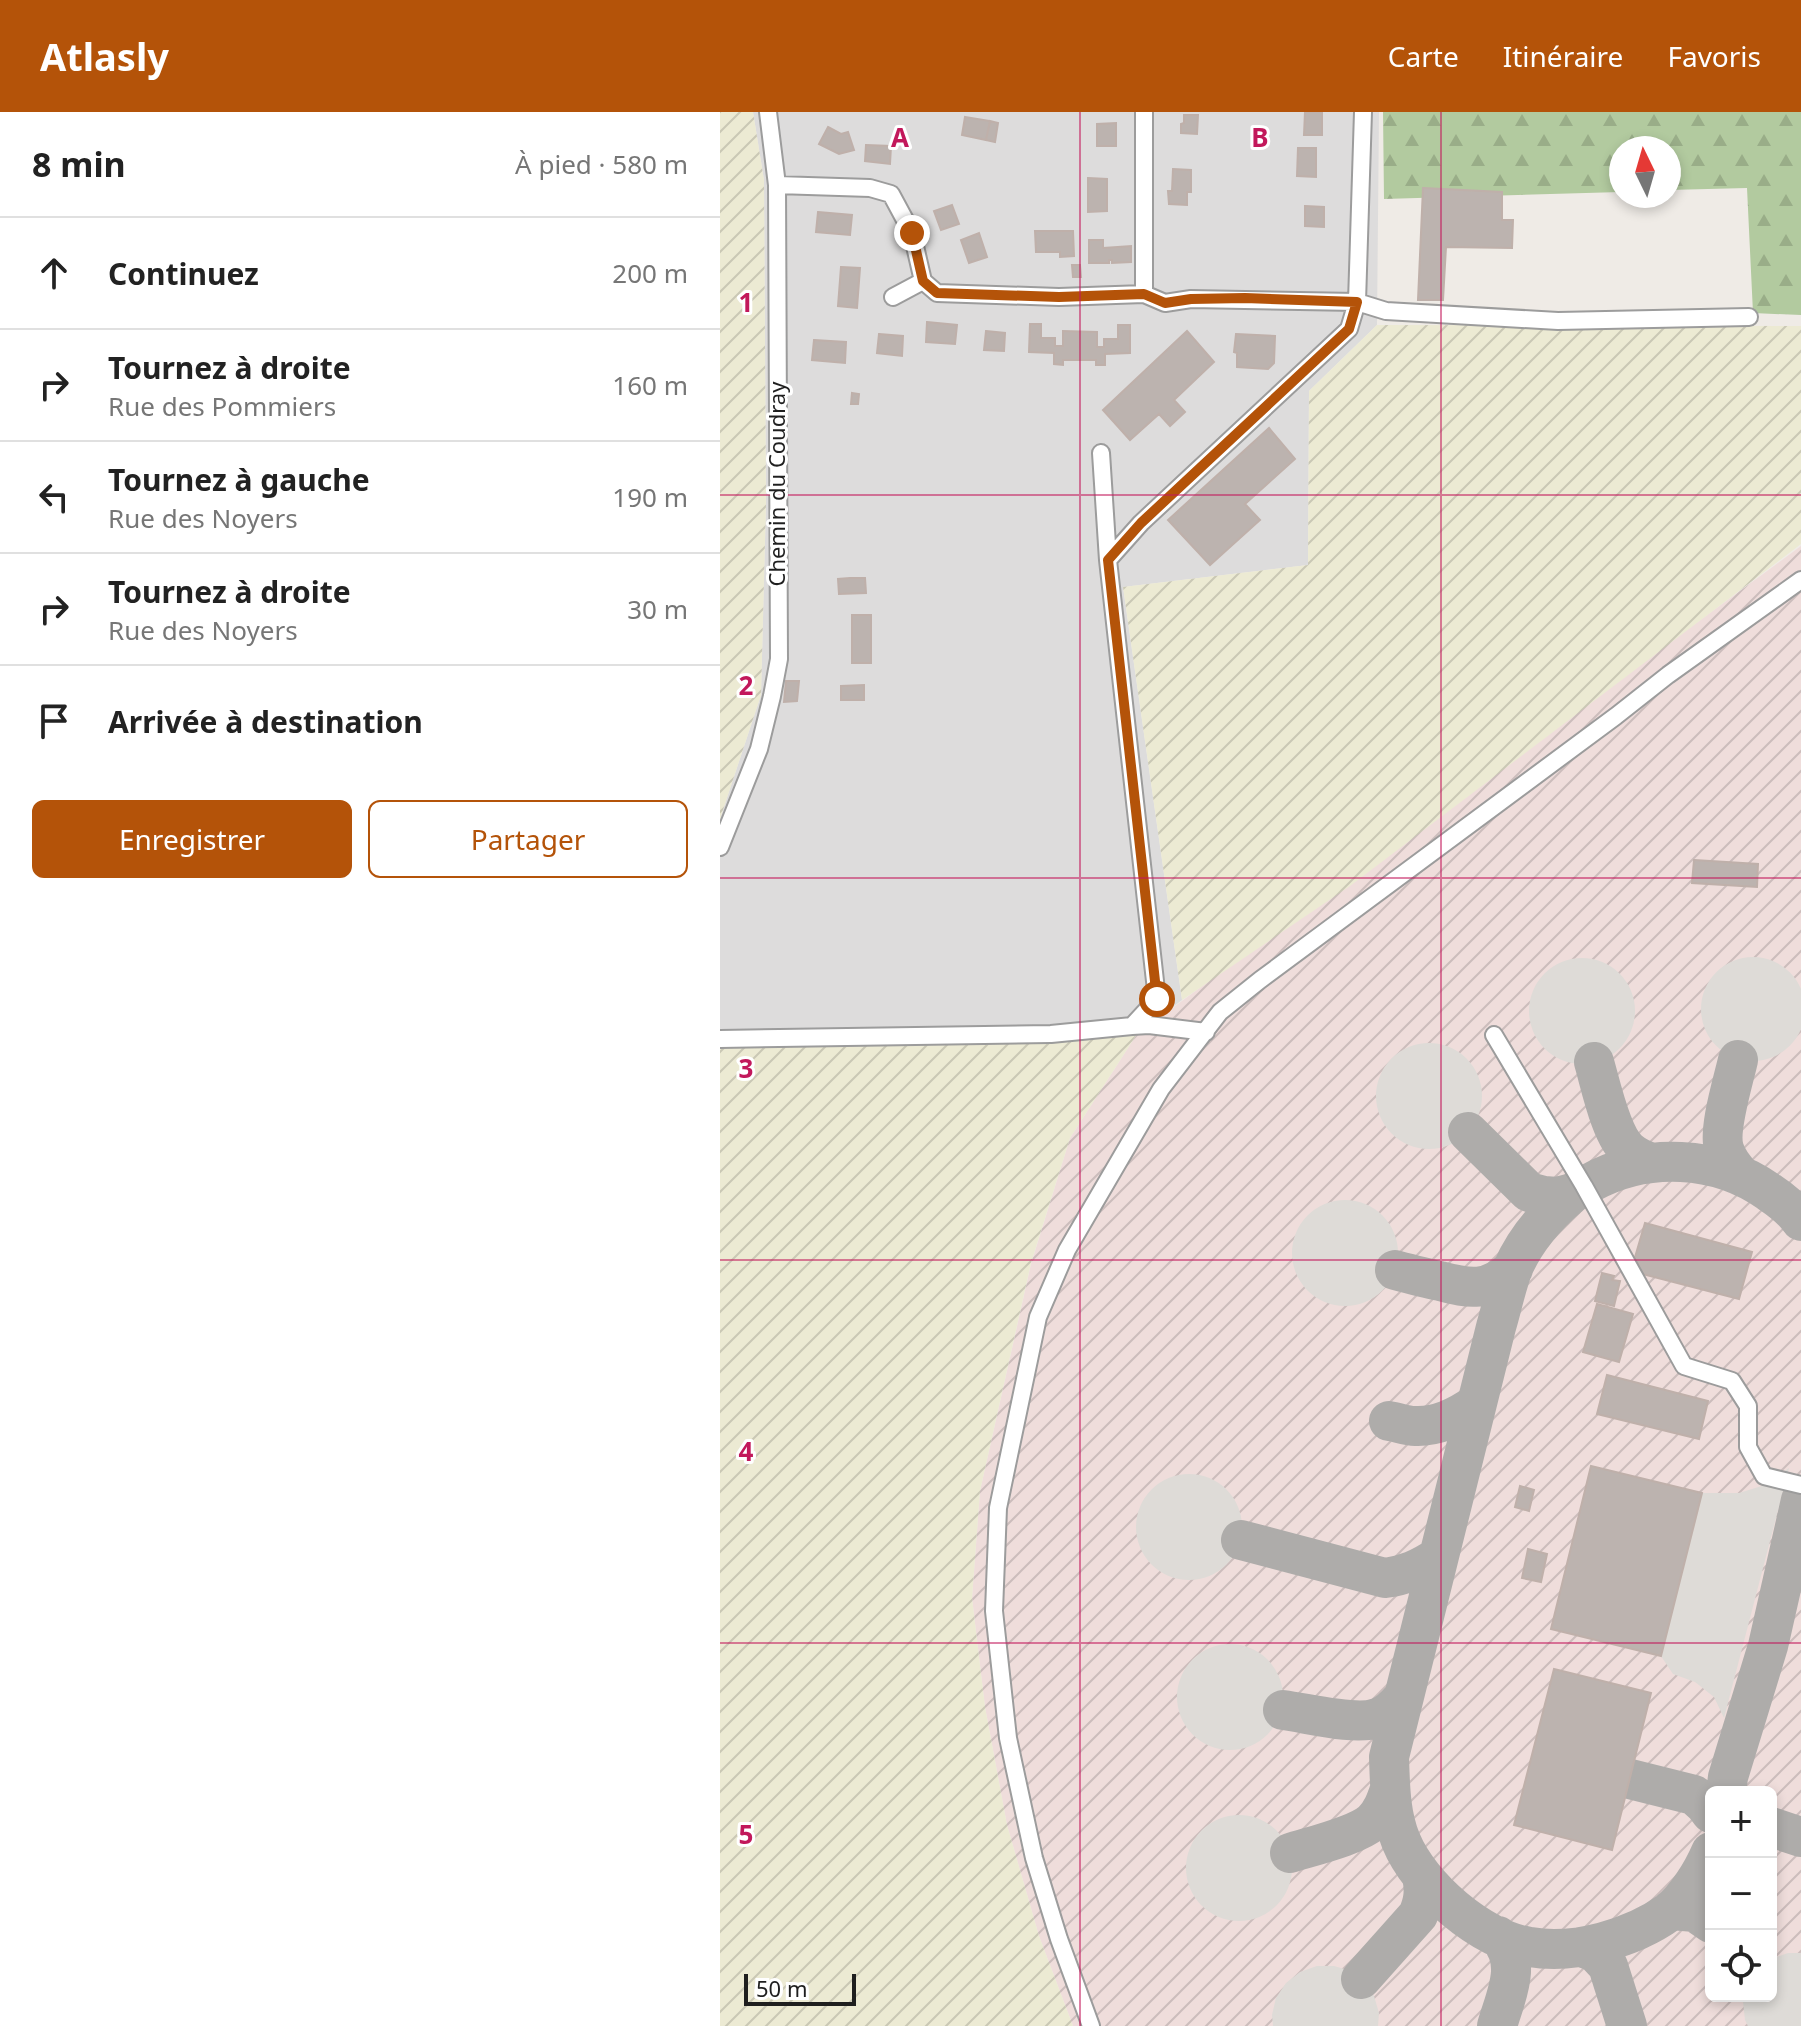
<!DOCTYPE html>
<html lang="fr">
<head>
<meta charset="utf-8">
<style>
	body { margin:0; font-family:"Noto Sans",sans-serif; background:#f2f2f2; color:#222 }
	.controls { position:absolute; right:24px; bottom:24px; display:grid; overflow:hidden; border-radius:12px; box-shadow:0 4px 12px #0003 }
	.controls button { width:72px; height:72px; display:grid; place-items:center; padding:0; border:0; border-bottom:2px solid #e0e0e0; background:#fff; color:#222; font:40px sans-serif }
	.compass { position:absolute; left:889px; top:24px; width:72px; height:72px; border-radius:50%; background:#fff; box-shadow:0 4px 12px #0003; rotate:355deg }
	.scale { position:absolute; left:24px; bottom:20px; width:112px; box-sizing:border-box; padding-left:8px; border:4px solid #1f1f1f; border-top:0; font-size:22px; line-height:28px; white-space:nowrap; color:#1f1f1f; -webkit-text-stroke:6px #fff; paint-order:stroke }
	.stop { position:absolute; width:24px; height:24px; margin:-18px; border:6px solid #b45309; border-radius:50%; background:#fff }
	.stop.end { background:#b45309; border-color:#fff; box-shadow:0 2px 8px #0008 }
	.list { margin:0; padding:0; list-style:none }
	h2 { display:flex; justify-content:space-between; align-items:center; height:104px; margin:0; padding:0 32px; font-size:34px }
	h2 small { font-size:26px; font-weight:400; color:#767676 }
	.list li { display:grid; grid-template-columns:52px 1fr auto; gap:24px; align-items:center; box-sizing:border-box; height:112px; padding:0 32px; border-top:2px solid #e0e0e0 }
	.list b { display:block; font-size:30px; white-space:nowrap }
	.list p { margin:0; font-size:26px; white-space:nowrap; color:#767676 }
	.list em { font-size:26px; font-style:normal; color:#767676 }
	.actions { display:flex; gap:16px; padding:24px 32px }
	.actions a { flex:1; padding:18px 0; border:2px solid #b45309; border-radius:12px; text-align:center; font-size:28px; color:#b45309 }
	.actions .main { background:#b45309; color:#fff }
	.icon { flex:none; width:44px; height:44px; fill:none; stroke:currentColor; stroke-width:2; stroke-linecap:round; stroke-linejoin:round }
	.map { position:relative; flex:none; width:1081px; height:1914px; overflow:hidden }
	header { display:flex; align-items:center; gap:48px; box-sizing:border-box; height:112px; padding:0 40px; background:#b45309; color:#fff }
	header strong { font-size:38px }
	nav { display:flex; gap:44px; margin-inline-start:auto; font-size:28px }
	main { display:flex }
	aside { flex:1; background:#fff }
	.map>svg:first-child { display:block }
	.residential { fill:#dddcdc }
	.military { fill:url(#military-furrows); fill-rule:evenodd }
	.airport { fill:#dedbd7 }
	.farmland { fill:url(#farmland-furrows) }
	.forest { fill:url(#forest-firs) }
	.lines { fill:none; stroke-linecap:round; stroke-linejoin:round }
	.taxiway { stroke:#aeacaa; stroke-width:40 }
	.building { fill:#bcb3af; stroke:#bfb0aa; stroke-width:2 }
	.minor-casing { stroke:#9c9c9c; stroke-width:20 }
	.minor { stroke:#fff; stroke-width:16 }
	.route { stroke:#b45309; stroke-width:10 }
	.grid { fill:none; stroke:#c2185b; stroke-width:2; stroke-opacity:0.55 }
	.labels { text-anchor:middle; stroke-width:6; stroke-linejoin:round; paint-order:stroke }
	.street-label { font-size:22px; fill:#1f1f1f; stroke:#fff }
	.grid-label { font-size:26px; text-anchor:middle; font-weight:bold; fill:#c2185b; stroke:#fff; stroke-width:6; stroke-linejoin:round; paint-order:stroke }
</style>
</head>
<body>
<header>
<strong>Atlasly</strong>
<nav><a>Carte</a><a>Itinéraire</a><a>Favoris</a></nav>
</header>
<main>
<aside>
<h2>8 min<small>À pied · 580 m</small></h2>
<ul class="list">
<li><svg class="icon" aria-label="ahead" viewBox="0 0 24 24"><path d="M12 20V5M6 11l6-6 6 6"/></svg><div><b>Continuez</b></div><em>200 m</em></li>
<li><svg class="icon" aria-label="right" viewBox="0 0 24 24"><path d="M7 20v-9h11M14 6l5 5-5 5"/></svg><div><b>Tournez à droite</b><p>Rue des Pommiers</p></div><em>160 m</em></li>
<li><svg class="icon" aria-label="left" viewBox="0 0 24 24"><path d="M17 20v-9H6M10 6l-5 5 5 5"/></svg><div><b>Tournez à gauche</b><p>Rue des Noyers</p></div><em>190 m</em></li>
<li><svg class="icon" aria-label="right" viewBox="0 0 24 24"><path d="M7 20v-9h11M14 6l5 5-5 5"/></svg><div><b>Tournez à droite</b><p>Rue des Noyers</p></div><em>30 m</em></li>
<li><svg class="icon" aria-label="arrive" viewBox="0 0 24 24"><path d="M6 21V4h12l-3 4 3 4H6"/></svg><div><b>Arrivée à destination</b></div></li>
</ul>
<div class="actions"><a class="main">Enregistrer</a><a>Partager</a></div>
</aside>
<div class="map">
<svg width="1081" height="1914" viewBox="0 0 1081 1914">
	<defs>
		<pattern id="military-furrows" width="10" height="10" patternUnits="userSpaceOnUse" patternTransform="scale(2)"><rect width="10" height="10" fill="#efdddb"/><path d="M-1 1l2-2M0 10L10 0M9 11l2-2" fill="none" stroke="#ccbdbc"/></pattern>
		<pattern id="farmland-furrows" width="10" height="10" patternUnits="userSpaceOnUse" patternTransform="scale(2)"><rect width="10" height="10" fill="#ecead3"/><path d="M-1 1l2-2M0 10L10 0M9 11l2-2" fill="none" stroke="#cac8b5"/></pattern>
		<pattern id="forest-firs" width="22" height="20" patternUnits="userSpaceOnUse" patternTransform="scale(2)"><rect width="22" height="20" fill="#b2ca9f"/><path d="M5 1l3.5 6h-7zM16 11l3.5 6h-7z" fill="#99ad88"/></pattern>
	</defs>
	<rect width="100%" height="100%" fill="#efebe6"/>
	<path class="residential" d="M 33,0 L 659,0 L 657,213 L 589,279 L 588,453 L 403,475 L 462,888 L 417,922 L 0,934 L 0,707 L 41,583 L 46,391 L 44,68 Z"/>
	<path class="military" d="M 1081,434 L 1081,1914 L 353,1914 L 319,1824 L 287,1713 L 265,1595 L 252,1486 L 260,1379 L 311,1152 L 350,1026 L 417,922 ZM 991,1680 L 1051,1680 L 1051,1884 L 991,1884 Z"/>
	<path class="airport" d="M981 897a52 52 0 1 1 104 0a52 52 0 1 1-104 0Z
		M809 899a53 53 0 1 1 106 0a53 53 0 1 1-106 0Z
		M656 984a53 53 0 1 1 106 0a53 53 0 1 1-106 0Z
		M572 1141a53 53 0 1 1 106 0a53 53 0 1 1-106 0Z
		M 1069,1356 L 1004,1606 L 994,1585 L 975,1570 L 953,1562 L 941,1544 L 982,1381 L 1019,1381 L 1045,1373 Z
		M416 1415a53 53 0 1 1 106 0a53 53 0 1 1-106 0Z
		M457 1585a53 53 0 1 1 106 0a53 53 0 1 1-106 0Z
		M466 1756a53 53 0 1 1 106 0a53 53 0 1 1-106 0Z
		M 1068,1841 L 1081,1841 L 1081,1914 L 1028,1914 L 1025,1908 L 1023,1890 L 1025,1884 L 1051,1884 L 1051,1847 Z
		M 597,1854 L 614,1854 L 631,1859 L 645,1870 L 654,1884 L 659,1901 L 658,1914 L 553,1914 L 552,1903 L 556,1886 L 566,1871 L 580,1860 Z"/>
	<path class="farmland" d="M 0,0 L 33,0 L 44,68 L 46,391 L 41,583 L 0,707 Z
		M 657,213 L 1081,214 L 1081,432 L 630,774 L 462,888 L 403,475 L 588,453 L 589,279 Z
		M 417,922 L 350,1026 L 311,1151 L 260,1379 L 252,1486 L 265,1595 L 287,1713 L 319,1824 L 353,1914 L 0,1914 L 0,934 Z"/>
	<path class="forest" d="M 663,0 L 1081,0 L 1081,203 L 1033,201 L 1027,76 L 949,78 L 949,36 L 901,36 L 901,80 L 664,87 Z"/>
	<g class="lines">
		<path class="taxiway" d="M 1018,948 C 1013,970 998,1018 1004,1037 C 1007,1048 1014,1056 1021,1064
			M 874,950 C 881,974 891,1024 909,1039 C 916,1045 923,1048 932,1051
			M 748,1020 L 809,1080 L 824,1084 L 837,1085 L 852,1081
			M 675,1158 C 690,1162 705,1166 720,1169 C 750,1177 768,1180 793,1157
			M 669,1309 C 677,1310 686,1314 695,1314 C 717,1315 739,1304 756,1292
			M 521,1428 L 665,1466 C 686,1463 700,1457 718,1445
			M 563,1598 C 587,1601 636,1614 657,1606 C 668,1603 675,1595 682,1587
			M 910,1667 L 974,1683 L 985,1693 L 991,1701
			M 1006,1680 L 1008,1665 L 1048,1534 L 1081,1388
			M 1051,1715 L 1081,1725
			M 991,1740 C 983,1759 966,1787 949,1800 C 913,1826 854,1843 810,1835 C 761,1828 700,1775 681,1729 C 670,1702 670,1674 669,1645 L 776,1215 C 782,1195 786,1174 793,1156 C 805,1128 827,1103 849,1084 C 855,1078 863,1075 870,1071 C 926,1040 997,1043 1049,1080 C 1061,1088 1073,1097 1081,1109
			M 570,1741 C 592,1734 636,1724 652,1710 C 662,1701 666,1689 670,1677
			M 951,1798 L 975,1800 L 991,1811
			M 861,1835 L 875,1840 L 888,1854 L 907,1914
			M 641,1867 L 698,1803 C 704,1789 705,1779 702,1764
			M 777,1914 C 786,1883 803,1851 778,1824"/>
	</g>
	<path class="building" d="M 585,0 L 602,0 L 602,23 L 584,23 Z
		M 464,3 L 478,3 L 477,22 L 461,21 L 461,12 L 464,11 Z
		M 245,5 L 270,9 L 266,28 L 242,23 Z
		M 270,9 L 278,11 L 275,30 L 266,28 Z
		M 396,11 L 396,34 L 377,34 L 377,12 Z
		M 108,15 L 121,22 L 128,20 L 134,38 L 119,42 L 99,32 Z
		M 146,33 L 171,34 L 170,52 L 145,49 Z
		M 578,36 L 596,36 L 596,65 L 577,64 Z
		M 453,57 L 471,58 L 471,80 L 467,80 L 467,93 L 449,92 L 448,79 L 452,79 Z
		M 368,66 L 387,67 L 387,99 L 368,100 Z
		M 703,76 L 782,80 L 782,108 L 793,108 L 792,136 L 726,135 L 723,188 L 698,188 Z
		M 232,93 L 239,112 L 221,118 L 214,99 Z
		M 585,94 L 604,95 L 604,115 L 585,114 Z
		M 98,100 L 132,103 L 130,123 L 96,120 Z
		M 315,119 L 353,119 L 354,144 L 340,145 L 340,140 L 316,140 Z
		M 259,121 L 267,145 L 249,151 L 241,128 Z
		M 369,128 L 383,128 L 383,136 L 411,134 L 411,150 L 392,151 L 392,148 L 389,148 L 389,151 L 369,151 Z
		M 352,153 L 360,153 L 361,165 L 353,165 Z
		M 121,155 L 140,156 L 137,196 L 118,194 Z
		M 207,210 L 237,213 L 235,232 L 206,230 Z
		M 310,212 L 321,212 L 321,226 L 335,226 L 335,234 L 343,234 L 343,219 L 377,220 L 377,235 L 384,235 L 384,227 L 398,227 L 398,213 L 410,213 L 410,241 L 385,242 L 385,253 L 376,253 L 376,248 L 343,248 L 343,253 L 334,252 L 334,241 L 309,240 Z
		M 266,219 L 285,221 L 284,239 L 264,238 Z
		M 467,219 L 494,250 L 454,288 L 465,300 L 450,314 L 439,302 L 410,328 L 383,298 Z
		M 159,222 L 183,224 L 182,244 L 157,241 Z
		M 516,222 L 555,224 L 554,251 L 548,257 L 517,255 L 517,241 L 514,240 Z
		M 94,228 L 126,230 L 125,251 L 92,248 Z
		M 132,281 L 139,282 L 138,292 L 131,292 Z
		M 549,316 L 575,347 L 525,392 L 540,408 L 490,453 L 448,408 Z
		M 130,466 L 145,466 L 146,481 L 119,482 L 118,467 Z
		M 132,503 L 151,503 L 151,551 L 132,551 Z
		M 66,569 L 79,569 L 77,589 L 64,590 Z
		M 144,573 L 144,588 L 121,588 L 121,574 Z
		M 974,748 L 1038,752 L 1037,775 L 972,771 Z
		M 925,1111 L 1032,1140 L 1019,1187 L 911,1159 Z
		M 882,1161 L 894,1164 L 892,1168 L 900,1169 L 894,1194 L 875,1189 Z
		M 877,1192 L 913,1202 L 899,1250 L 863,1240 Z
		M 887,1263 L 988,1289 L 979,1327 L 877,1302 Z
		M 871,1354 L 982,1381 L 941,1544 L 831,1517 Z
		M 800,1374 L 814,1378 L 809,1399 L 795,1395 Z
		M 808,1437 L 827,1442 L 821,1470 L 802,1466 Z
		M 834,1557 L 931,1581 L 892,1738 L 794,1713 Z"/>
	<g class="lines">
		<defs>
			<path id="minor" d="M 424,0 L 424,182
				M 57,73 L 150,76 L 171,82 L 192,121 L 203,169 L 217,181 L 339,185 L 424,182 L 445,191 L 471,187 L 637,190 L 666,199 L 838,209 L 1029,205
				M 173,185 L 203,169
				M 388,448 L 421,411 L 629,217 L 637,190 L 643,0
				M 0,735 L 39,637 L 52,584 L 59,547 L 57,73 L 48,0
				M 412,914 L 429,913 L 486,920
				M 774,923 L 864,1074 L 964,1254 L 1012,1269 L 1028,1294 L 1028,1335 L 1044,1364 L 1081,1373
				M 0,927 L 331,922 L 412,914 L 437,887 L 388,448 L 381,341
				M 371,1914 L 339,1827 L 314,1746 L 288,1626 L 274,1499 L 278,1396 L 318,1205 L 347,1138 L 441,977 L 500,900 L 540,868 L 896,604 L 948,563 L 1081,468"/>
		</defs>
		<use href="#minor" class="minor-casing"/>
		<use href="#minor" class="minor"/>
	</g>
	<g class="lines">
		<path class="route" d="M 192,121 L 203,169 L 217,181 L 339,185 L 424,182 L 445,191 L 471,187 L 525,186 L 637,190 L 629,217 L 421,411 L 388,448 L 437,887"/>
	</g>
	<path class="grid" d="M 360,0 L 360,1914M 721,0 L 721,1914M 0,383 L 1081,383M 0,766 L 1081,766M 0,1148 L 1081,1148M 0,1531 L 1081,1531"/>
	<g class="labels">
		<g class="street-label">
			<text transform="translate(57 372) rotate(-90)" y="8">Chemin du Coudray</text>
		</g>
	</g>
	<g class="grid-label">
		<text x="180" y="35">A</text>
		<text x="540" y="35">B</text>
		<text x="26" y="200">1</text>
		<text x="26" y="583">2</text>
		<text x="26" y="966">3</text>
		<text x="26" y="1349">4</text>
		<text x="26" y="1732">5</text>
	</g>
</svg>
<div class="controls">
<button>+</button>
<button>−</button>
<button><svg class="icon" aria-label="locate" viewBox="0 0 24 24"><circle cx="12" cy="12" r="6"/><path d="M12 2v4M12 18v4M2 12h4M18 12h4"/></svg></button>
</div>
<svg class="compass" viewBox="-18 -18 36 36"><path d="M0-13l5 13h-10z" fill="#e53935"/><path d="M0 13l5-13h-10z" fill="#767676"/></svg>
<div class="scale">50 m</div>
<div class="stop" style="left:437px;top:887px"></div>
<div class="stop end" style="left:192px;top:121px"></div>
</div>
</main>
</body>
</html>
